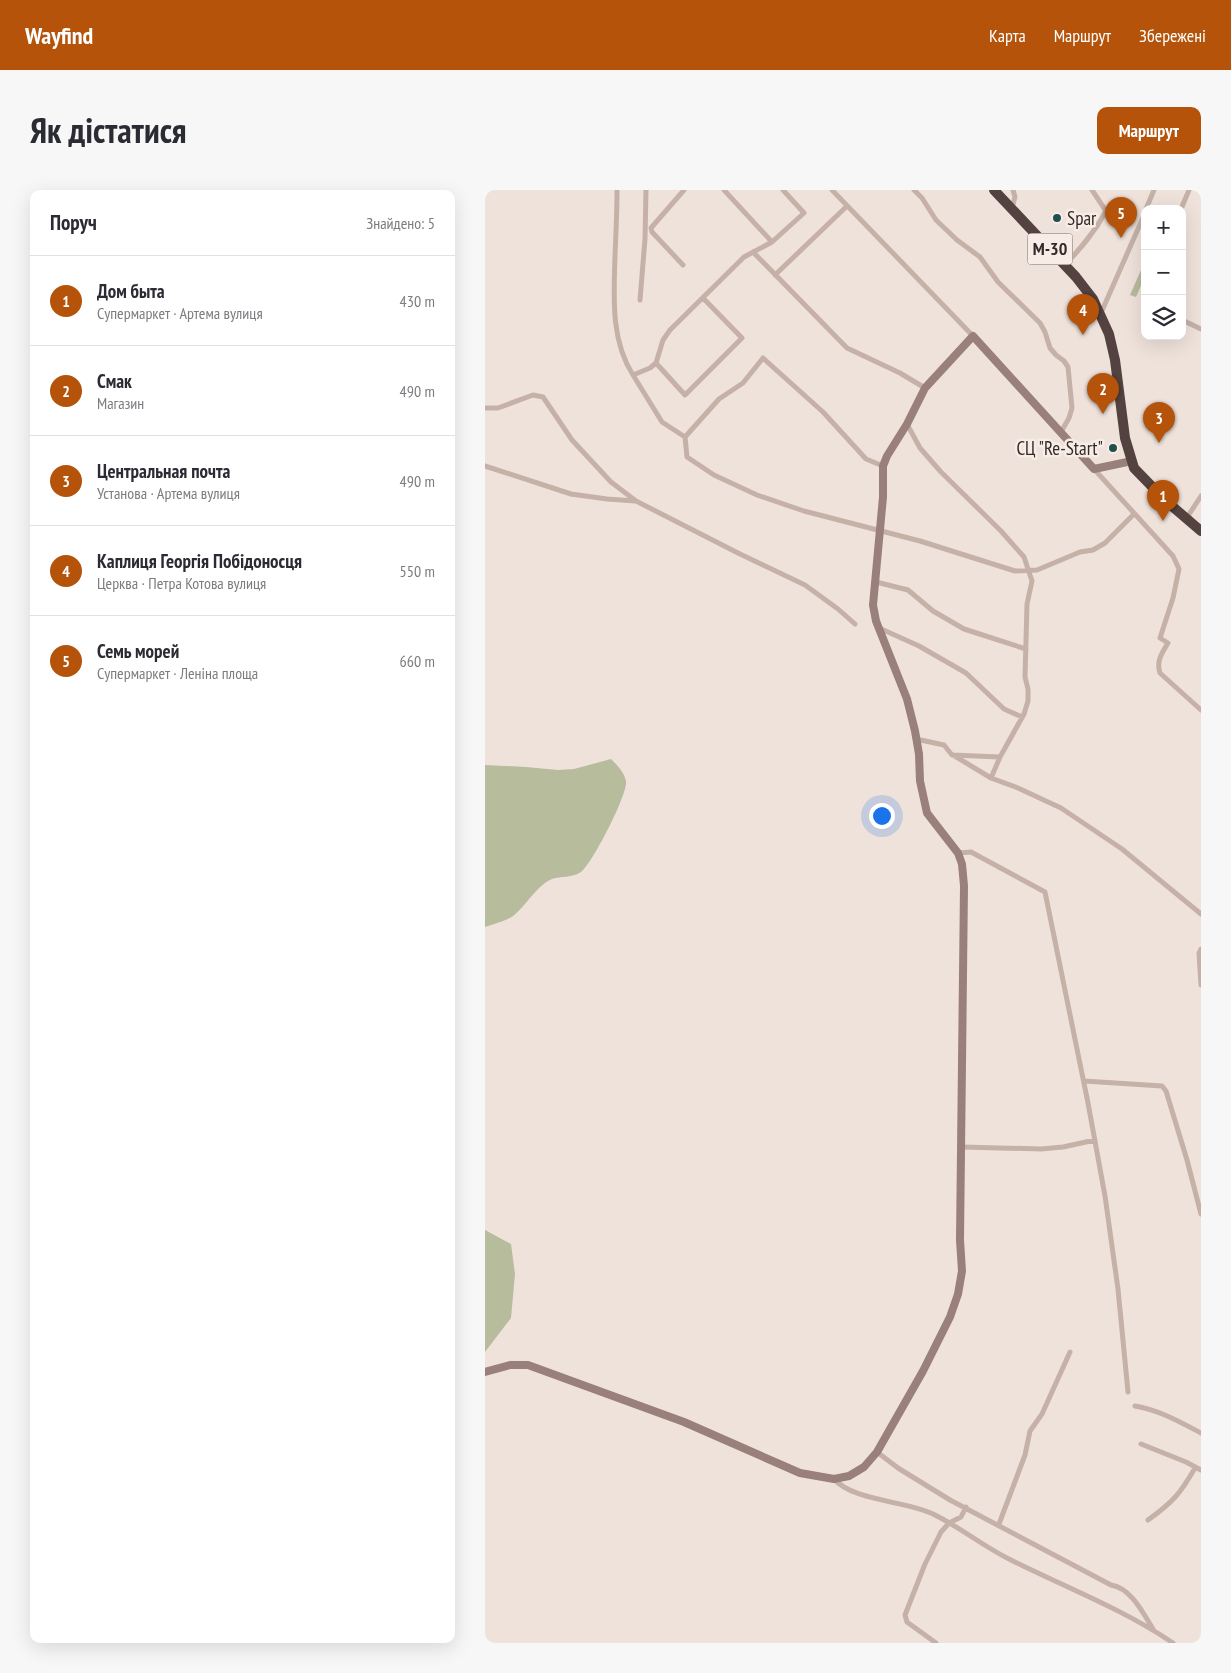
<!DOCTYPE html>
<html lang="uk">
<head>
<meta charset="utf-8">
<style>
	body { margin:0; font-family:"PT Sans Narrow",sans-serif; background:#f7f7f7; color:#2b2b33 }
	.controls { position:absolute; right:15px; top:15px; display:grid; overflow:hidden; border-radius:10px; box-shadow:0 5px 20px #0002 }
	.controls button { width:45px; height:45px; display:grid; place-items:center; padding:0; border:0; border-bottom:1px solid #e1e1e2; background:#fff; color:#2b2b33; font:25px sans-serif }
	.you { position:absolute; left:396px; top:625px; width:18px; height:18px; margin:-12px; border:4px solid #fff; border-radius:50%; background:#1a73e8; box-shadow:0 0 0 8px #1a73e833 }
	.badge { display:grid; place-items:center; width:32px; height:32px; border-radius:50%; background:#b45309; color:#fff; font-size:16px; font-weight:700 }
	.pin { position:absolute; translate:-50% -41px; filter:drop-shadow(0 1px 2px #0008) }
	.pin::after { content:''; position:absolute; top:26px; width:18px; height:15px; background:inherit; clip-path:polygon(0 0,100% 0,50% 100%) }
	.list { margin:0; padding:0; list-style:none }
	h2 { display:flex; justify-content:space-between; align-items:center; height:65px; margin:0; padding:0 20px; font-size:21px }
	h2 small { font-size:16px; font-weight:400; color:#7c7c81 }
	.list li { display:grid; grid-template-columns:32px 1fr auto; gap:15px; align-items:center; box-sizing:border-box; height:90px; padding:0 20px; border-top:1px solid #e1e1e2 }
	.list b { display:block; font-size:19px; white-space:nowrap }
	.list p { margin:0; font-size:16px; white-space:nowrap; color:#7c7c81 }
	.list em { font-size:16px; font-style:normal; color:#7c7c81 }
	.icon { flex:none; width:28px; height:28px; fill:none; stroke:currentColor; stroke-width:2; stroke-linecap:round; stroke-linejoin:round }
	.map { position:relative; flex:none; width:716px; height:1453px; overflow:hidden; border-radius:10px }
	header { display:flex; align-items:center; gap:30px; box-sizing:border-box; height:70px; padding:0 25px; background:#b45309; color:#fff }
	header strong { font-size:24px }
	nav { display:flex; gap:28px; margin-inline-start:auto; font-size:18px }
	.intro { display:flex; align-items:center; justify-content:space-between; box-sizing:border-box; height:120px; padding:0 30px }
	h1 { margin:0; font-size:35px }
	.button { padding:12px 22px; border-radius:10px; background:#b45309; color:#fff; font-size:18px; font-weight:700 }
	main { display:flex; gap:30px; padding:0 30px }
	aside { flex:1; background:#fff; border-radius:10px; box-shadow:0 5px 20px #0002 }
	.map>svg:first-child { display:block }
	.green { fill:#b6bc9c }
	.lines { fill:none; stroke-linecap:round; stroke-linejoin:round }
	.street { stroke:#c5b1a8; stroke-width:5 }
	.secondary { stroke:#99807a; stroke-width:8 }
	.highway { stroke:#53423f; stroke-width:10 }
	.poi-dot { fill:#21504c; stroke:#f7ede6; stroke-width:2 }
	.labels { text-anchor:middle; stroke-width:5; stroke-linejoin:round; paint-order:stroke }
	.shield { fill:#f7ede6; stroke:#6e6460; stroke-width:1 }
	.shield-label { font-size:18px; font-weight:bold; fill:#332927 }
	.poi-label { font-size:19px; fill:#332927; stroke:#f7ede6; text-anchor:start }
</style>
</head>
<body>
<header>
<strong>Wayfind</strong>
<nav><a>Карта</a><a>Маршрут</a><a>Збережені</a></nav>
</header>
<div class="intro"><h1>Як дістатися</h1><a class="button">Маршрут</a></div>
<main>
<aside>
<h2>Поруч<small>Знайдено: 5</small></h2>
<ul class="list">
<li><span class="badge">1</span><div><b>Дом быта</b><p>Супермаркет · Артема вулиця</p></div><em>430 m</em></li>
<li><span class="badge">2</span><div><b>Смак</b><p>Магазин</p></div><em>490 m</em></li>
<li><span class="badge">3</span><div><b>Центральная почта</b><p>Установа · Артема вулиця</p></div><em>490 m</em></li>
<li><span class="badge">4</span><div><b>Каплиця Георгія Побідоносця</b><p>Церква · Петра Котова вулиця</p></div><em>550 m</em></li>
<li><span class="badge">5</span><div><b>Семь морей</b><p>Супермаркет · Леніна площа</p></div><em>660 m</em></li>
</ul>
</aside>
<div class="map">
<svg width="716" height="1453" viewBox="0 0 716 1453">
	<rect width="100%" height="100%" fill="#efe2db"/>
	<path class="green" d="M 660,71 L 660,86 L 651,107 L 645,105 Z
		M 126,569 C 132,575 139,582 141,591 C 143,604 107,674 96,682 C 87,688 76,686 67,689 C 53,694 40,717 28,726 C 21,731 9,734 0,737 L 0,575 L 41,577 L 73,580 L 89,579 Z
		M 0,1040 L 26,1054 L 30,1084 L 26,1128 L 0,1162 Z"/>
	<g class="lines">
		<path class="street" d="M 132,0 C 132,22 131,43 130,65 C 129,105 125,149 148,185 L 165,178 L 171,173 L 178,150 L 185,140 L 259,67 L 287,52
			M 239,0 L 287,52 L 319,23 L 298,0
			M 347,0 L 488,146
			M 429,0 L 437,8 L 451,30 L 472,50 L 495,67 L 513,92 L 555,133 L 560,142 L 565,158 L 571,165 L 579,171 L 583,177 L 587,218 L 584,228 L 576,242
			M 527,18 L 530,7 L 528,0
			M 661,19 L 669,0
			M 696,19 L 704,0
			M 268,62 L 362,158 L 415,183 L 440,198
			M 198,75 L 167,42 L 166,38 L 199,0
			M 580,75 C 596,58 610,42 621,21 L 607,0
			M 290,85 L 362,16
			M 155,110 L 160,49 L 161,0
			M 616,123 L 660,23
			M 697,130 L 716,139
			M 171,173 L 200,205 L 257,148 L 218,108
			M 148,185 L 177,232 L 200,247 L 202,267 L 229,285 L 272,305 L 319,321 L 435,351 L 530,381 L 552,380 L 595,362 L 608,360 L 620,353 L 649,324
			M 0,218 L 13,218 L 48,205 L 58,207 L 87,250 L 126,292 L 151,311 L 253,363 L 320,395 L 353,419 L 370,434
			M 422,234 L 435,258 L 456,282 L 516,341 L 539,367 L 547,391 L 542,414 L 540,487 L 543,499 L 543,511 L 539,524 L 515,567 L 467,565 L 459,555 L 431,549
			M 200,247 L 234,209 L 258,193 L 278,168 L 338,222 L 381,269 L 398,276
			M 0,276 L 86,304 L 122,309 L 150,311
			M 609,279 L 688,366 L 694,379 L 688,408 L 675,448 L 683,453 C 677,463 671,471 675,483 L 716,520
			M 701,329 L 716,306
			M 391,392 L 423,400 L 448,421 L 479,439 L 541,459
			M 394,438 L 434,456 L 481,483 L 519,519 L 537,527
			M 468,565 L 506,588
			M 515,567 L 506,588 L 533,598 L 576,618 L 637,659 L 716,724
			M 473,663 L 486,662 L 560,702 L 603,913 L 620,1006 L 633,1099 L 643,1202
			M 716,759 L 714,763 L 716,795
			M 599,891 L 677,896 L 681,901 L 702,970 L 716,1024
			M 477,957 L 556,959 L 578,957 L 610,950
			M 650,1216 C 674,1220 695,1232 716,1243
			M 656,1254 L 701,1272 L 716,1280
			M 392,1262 L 413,1278 L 465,1310 L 626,1395 C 646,1398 658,1423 668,1439
			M 349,1289 C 368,1311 422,1311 448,1324 C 475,1337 499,1357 526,1370 C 580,1397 638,1419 688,1453
			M 663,1330 C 688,1312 695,1304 710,1278
			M 514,1334 L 540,1265 L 545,1241 L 557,1224 L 585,1162
			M 451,1453 L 422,1432 L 420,1425 L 440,1374 L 456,1342 L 464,1333 L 476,1327 L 481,1317"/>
		<path class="secondary" d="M 0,1182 L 25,1175 L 43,1175 L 199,1232 L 315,1283 L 349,1289 L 364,1286 L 379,1277 L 392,1262 L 438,1181 L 465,1127 L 473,1104 L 477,1081 L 475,1050 L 479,696 L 477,674 L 473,663 L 442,623 L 435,591 L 434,564 L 430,541 L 422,509 L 391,431 L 388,415 L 398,307 L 398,276 L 402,266 L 422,234 L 440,198 L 488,146 L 609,279 L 647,271"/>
		<path class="highway" d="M 509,0 L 591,87 L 608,109 L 624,144 L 630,170 L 640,248 L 649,278 L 681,311 L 716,341"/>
	</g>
	<g class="poi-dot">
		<circle cx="572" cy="28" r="5"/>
		<circle cx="628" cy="258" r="5"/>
	</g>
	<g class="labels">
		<rect class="shield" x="542.5" y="43.5" width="45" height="31" rx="4"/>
		<g class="shield-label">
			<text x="565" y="65">М-30</text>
		</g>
		<g class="poi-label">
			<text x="582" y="35">Spar</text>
			<text x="618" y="265" text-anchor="end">СЦ "Re-Start"</text>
		</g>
	</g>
</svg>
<div class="controls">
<button>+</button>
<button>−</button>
<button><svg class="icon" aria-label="layers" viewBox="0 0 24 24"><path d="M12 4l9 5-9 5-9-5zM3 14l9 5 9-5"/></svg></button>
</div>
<div class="you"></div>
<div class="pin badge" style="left:678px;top:331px">1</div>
<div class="pin badge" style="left:618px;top:224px">2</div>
<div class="pin badge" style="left:674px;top:253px">3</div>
<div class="pin badge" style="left:598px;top:145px">4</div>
<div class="pin badge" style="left:636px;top:48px">5</div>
</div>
</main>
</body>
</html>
